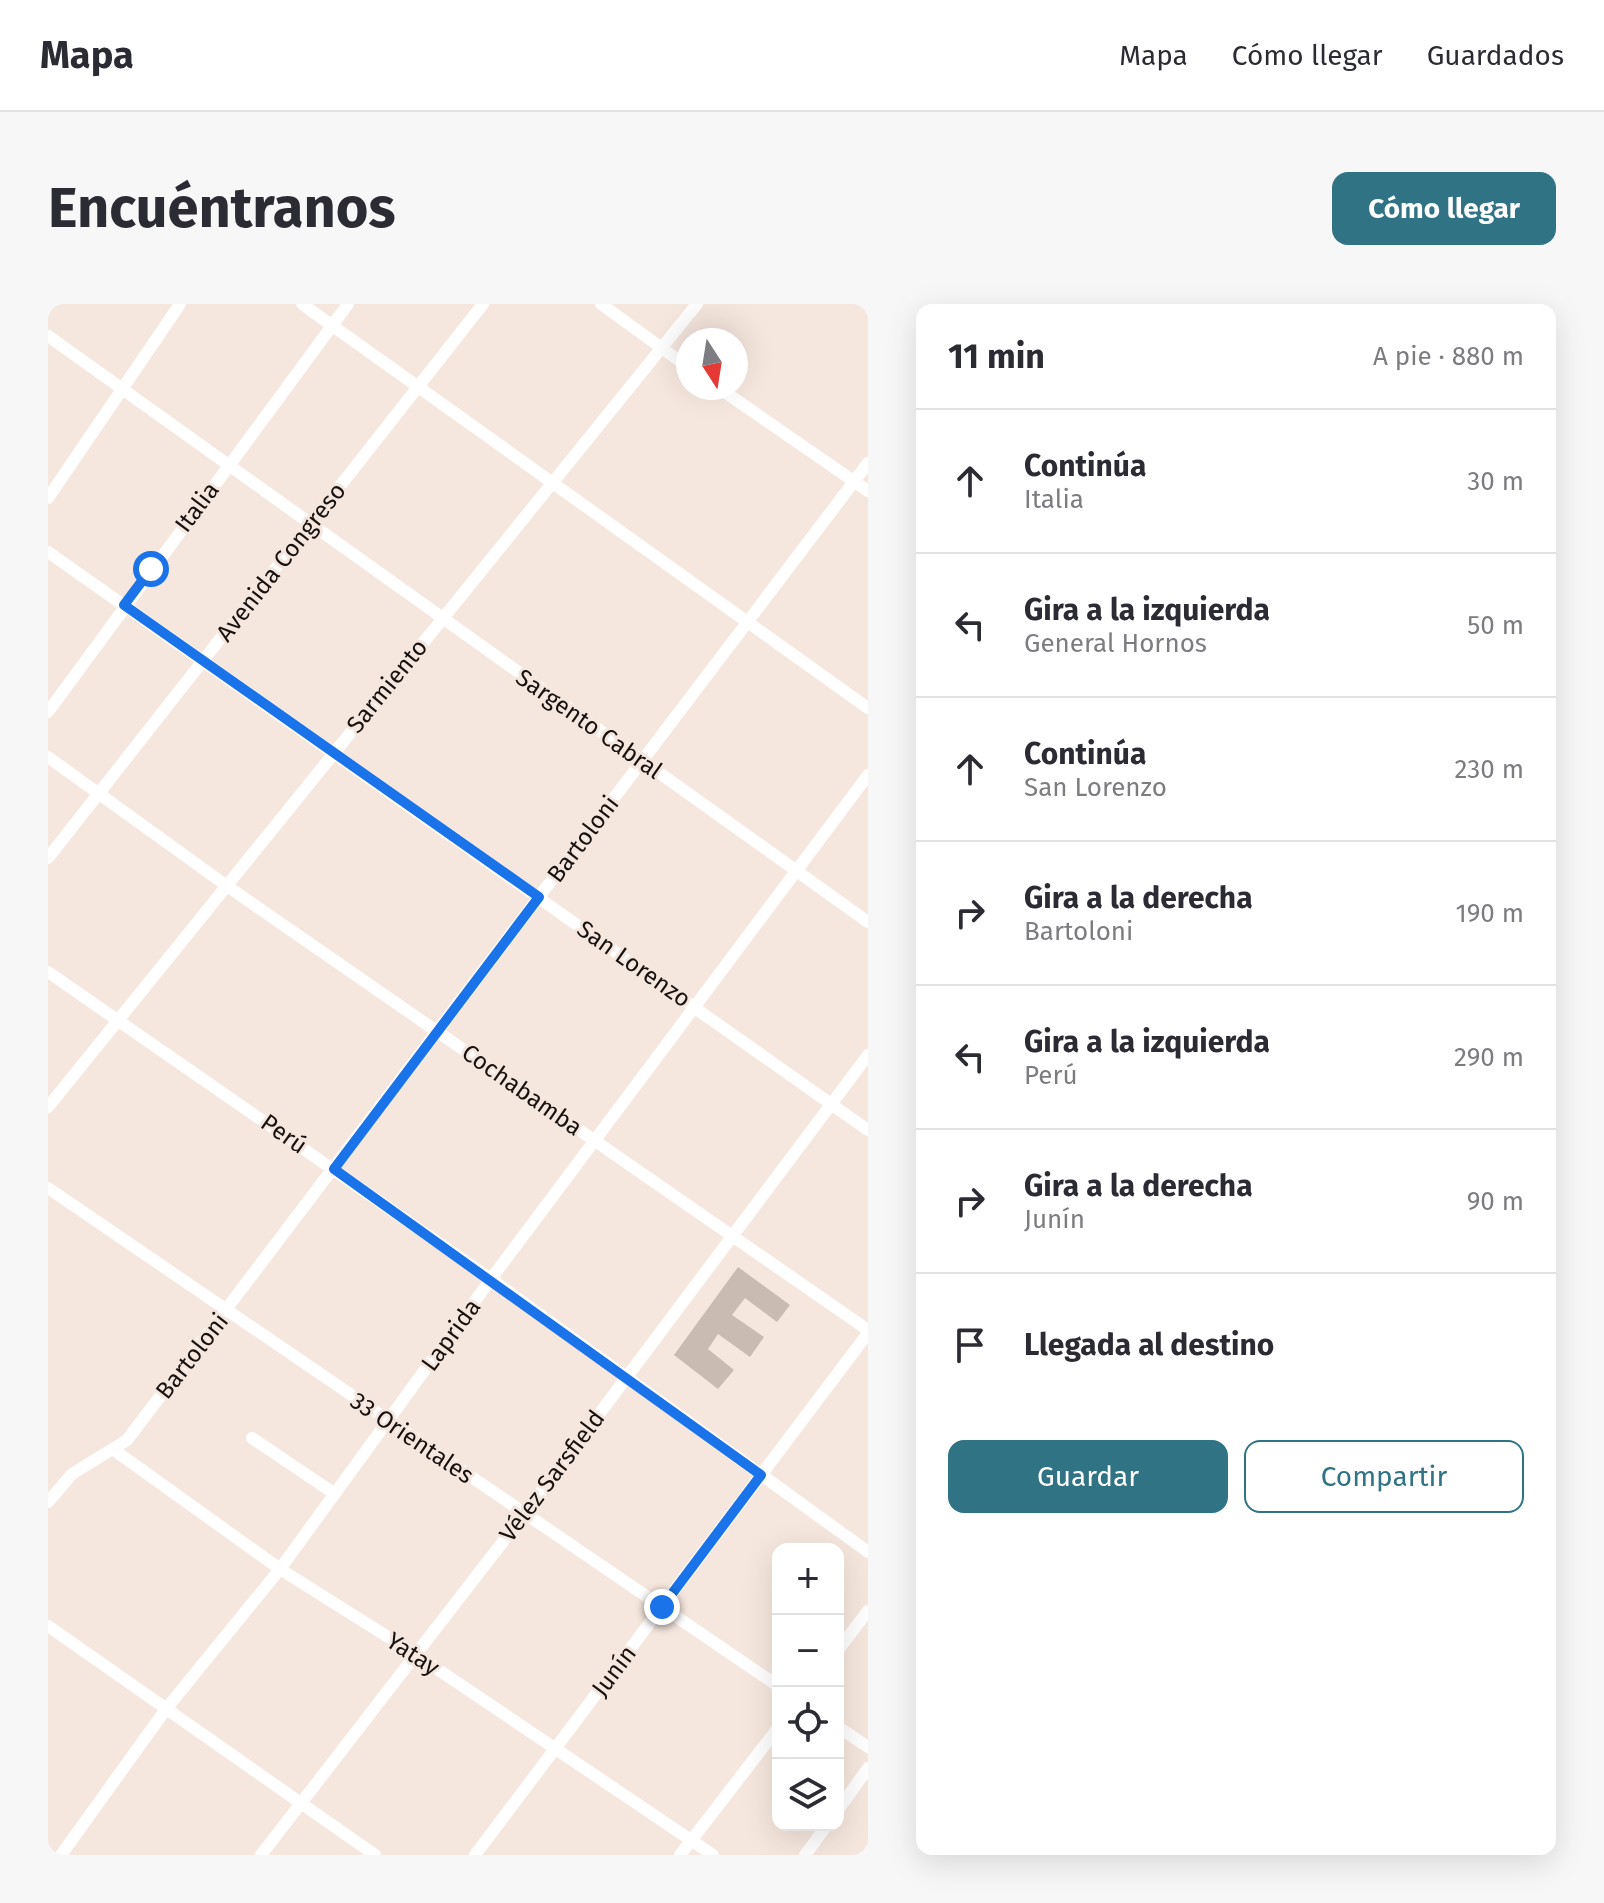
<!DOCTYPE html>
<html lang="es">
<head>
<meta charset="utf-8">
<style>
	body { margin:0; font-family:"Fira Sans",sans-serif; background:#f7f7f7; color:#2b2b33 }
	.controls { position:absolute; right:24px; bottom:24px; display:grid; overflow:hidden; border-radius:16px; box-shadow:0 8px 32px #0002 }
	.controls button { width:72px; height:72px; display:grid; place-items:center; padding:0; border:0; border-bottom:2px solid #e1e1e2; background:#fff; color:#2b2b33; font:40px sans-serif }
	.compass { position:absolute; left:628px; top:24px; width:72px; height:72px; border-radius:50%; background:#fff; box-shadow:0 8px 32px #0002; rotate:168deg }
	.stop { position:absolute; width:24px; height:24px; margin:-18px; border:6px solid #1a73e8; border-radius:50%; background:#fff }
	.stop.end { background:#1a73e8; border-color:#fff; box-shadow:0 2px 8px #0008 }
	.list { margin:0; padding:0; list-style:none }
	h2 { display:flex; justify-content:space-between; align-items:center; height:104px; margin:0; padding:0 32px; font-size:34px }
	h2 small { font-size:26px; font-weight:400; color:#7c7c81 }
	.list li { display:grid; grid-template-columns:52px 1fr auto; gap:24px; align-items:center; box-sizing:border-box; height:144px; padding:0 32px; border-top:2px solid #e1e1e2 }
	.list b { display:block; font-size:30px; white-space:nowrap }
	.list p { margin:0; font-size:26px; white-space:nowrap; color:#7c7c81 }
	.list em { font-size:26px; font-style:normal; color:#7c7c81 }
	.actions { display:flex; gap:16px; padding:24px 32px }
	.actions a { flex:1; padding:18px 0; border:2px solid #307384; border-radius:16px; text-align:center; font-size:28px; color:#307384 }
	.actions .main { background:#307384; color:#fff }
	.icon { flex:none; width:44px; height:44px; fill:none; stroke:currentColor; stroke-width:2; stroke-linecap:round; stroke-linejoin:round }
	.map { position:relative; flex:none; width:820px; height:1551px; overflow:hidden; border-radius:16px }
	header { display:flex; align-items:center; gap:48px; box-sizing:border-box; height:112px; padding:0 40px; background:#fff; border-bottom:2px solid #e1e1e2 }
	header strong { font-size:38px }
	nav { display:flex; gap:44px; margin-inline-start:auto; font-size:28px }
	.intro { display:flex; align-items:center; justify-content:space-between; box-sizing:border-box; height:192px; padding:0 48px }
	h1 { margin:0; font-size:56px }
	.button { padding:20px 36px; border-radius:16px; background:#307384; color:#fff; font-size:28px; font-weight:700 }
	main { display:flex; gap:48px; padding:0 48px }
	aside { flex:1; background:#fff; border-radius:16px; box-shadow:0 8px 32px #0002 }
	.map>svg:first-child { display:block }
	.building { fill:#c9bbb2 }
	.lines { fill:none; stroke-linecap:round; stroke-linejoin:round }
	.minor { stroke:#fff; stroke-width:12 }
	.route { stroke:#1a73e8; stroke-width:10 }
	.labels { text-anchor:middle; stroke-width:6; stroke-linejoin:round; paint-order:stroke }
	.street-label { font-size:24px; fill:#171210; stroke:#f6e7de }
</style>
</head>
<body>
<header>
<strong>Mapa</strong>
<nav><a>Mapa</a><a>Cómo llegar</a><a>Guardados</a></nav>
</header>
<div class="intro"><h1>Encuéntranos</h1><a class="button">Cómo llegar</a></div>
<main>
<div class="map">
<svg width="820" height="1551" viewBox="0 0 820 1551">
	<rect width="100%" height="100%" fill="#f6e7de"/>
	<path class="building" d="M 690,963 L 742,1001 L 729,1018 L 697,994 L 684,1011 L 716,1033 L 702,1053 L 670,1030 L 660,1045 L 686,1066 L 670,1085 L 626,1051 Z"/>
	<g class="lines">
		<path class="minor" d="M 254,0 L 820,404
			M 553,0 L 640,63
			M 0,32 L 820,618
			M 671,84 L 820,187
			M 0,194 L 132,0
			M 0,248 L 820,826
			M 0,408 L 300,0
			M 0,453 L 179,582 L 820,1026
			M 0,554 L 435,0
			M 0,668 L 443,975 L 820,1248
			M 0,803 L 649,0
			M 0,884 L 730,1382
			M 204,1134 L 287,1190
			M 66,1146 L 232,1265 L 367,1350 L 665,1551
			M 0,1198 L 24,1170 L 79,1136 L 820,159
			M 0,1322 L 327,1551
			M 790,1346 L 820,1307
			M 790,1423 L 820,1443
			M 790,1506 L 820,1464
			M 13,1551 L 118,1405 L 232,1265 L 443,975 L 820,471
			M 213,1551 L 477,1209 L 820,751
			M 427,1551 L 820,1029
			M 632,1551 L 730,1424
			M 757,1551 L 779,1521"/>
	</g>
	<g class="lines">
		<path class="route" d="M 103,265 L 76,301 L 491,593 L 286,865 L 713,1171 L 614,1303"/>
	</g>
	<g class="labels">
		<g class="street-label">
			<text transform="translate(149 203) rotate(-53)" y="8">Italia</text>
			<text transform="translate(233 258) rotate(-52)" y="8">Avenida Congreso</text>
			<text transform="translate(339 382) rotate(-51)" y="8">Sarmiento</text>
			<text transform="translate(541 420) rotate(35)" y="8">Sargento Cabral</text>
			<text transform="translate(535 535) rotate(-53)" y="8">Bartoloni</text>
			<text transform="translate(586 660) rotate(35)" y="8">San Lorenzo</text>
			<text transform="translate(474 786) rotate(35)" y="8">Cochabamba</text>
			<text transform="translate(236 830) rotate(35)" y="8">Perú</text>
			<text transform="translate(403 1031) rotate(-54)" y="8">Laprida</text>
			<text transform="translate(144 1052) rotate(-52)" y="8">Bartoloni</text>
			<text transform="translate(364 1134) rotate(34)" y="8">33 Orientales</text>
			<text transform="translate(504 1172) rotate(-53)" y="8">Vélez Sarsfield</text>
			<text transform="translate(365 1350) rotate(33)" y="8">Yatay</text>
			<text transform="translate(566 1367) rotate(-53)" y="8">Junín</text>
		</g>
	</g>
</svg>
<div class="controls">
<button>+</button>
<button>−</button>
<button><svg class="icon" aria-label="locate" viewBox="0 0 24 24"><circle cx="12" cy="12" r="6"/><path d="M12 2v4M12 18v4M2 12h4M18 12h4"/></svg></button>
<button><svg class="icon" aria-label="layers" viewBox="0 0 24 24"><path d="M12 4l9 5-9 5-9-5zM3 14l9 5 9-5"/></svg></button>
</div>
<svg class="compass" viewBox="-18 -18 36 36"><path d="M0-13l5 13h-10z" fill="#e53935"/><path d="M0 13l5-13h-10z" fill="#7c7c81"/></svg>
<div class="stop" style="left:103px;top:265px"></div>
<div class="stop end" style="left:614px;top:1303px"></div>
</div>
<aside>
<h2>11 min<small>A pie · 880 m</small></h2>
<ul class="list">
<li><svg class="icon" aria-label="ahead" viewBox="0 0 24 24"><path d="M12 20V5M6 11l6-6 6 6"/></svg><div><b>Continúa</b><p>Italia</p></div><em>30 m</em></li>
<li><svg class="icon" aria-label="left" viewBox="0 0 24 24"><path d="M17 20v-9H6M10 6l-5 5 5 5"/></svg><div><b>Gira a la izquierda</b><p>General Hornos</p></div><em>50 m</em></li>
<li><svg class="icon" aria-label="ahead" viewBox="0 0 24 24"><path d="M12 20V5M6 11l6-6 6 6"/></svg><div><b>Continúa</b><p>San Lorenzo</p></div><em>230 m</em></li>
<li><svg class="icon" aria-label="right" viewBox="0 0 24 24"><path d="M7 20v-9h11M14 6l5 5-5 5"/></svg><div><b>Gira a la derecha</b><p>Bartoloni</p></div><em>190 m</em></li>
<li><svg class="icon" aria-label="left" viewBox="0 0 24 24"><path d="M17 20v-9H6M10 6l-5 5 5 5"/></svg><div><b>Gira a la izquierda</b><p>Perú</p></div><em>290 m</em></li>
<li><svg class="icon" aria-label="right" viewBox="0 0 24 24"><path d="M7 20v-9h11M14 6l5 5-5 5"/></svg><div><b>Gira a la derecha</b><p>Junín</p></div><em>90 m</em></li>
<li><svg class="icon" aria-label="arrive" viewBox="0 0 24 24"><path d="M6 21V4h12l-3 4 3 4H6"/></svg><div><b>Llegada al destino</b></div></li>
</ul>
<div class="actions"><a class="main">Guardar</a><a>Compartir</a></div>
</aside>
</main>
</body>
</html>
